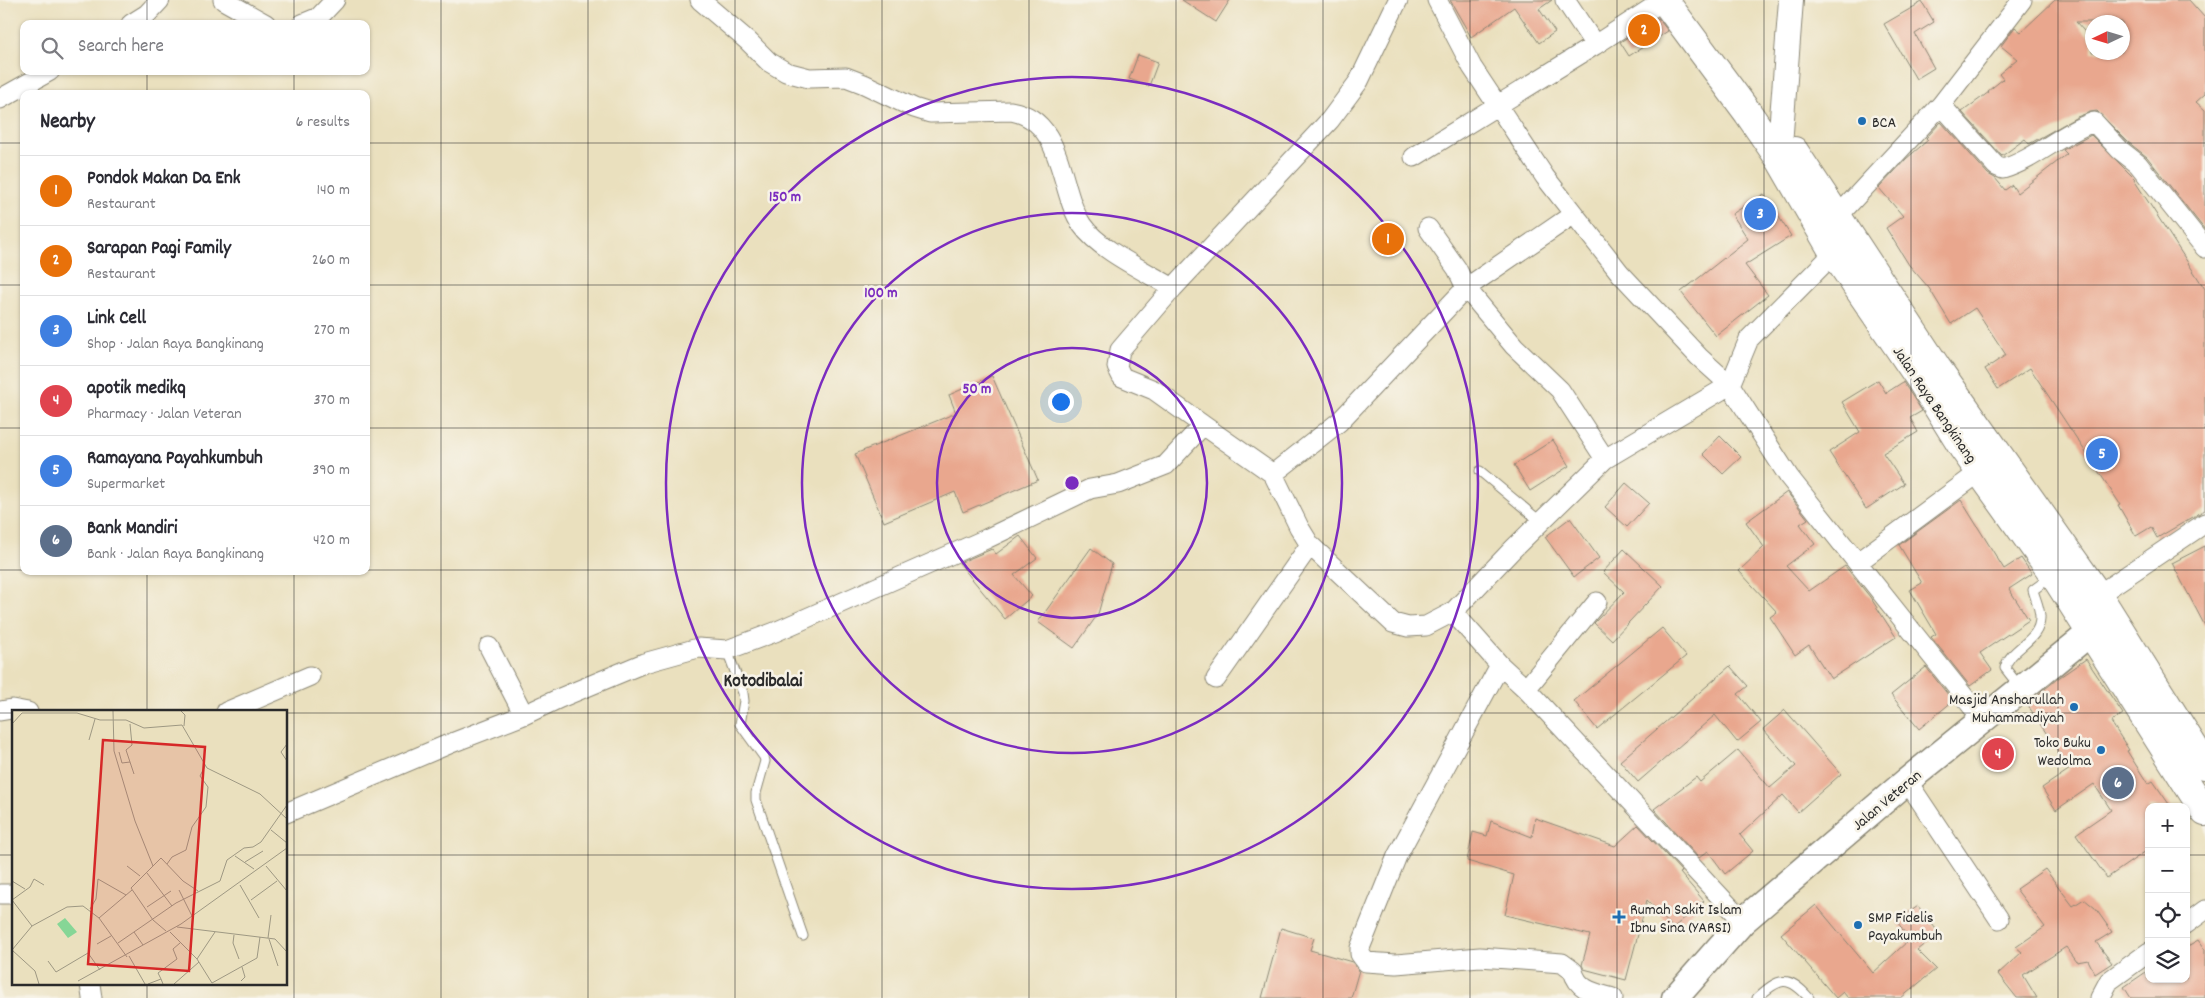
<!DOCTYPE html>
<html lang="en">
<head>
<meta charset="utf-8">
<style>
	body { margin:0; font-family:Dekko,sans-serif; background:#f7f7f7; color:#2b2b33 }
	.controls { position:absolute; right:15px; bottom:15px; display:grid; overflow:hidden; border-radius:10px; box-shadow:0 1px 4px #0004 }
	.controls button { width:45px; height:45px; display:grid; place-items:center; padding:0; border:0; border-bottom:1px solid #e1e1e2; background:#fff; color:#2b2b33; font:25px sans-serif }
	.compass { position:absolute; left:2085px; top:15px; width:45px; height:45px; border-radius:50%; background:#fff; box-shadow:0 1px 4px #0004; rotate:266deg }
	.you { position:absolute; left:1060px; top:401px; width:18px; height:18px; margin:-12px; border:4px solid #fff; border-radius:50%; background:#1a73e8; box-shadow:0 0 0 8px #1a73e833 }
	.badge { display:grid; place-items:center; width:32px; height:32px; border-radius:50%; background:#b45309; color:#fff; font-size:16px; font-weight:700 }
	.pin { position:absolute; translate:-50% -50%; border:2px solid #fff; box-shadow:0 1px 5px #0006 }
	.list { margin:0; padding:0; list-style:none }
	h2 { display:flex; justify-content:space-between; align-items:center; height:65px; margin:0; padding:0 20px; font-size:21px }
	h2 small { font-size:16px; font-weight:400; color:#7c7c81 }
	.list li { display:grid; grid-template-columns:32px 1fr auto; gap:15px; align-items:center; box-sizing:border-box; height:70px; padding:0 20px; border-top:1px solid #e1e1e2 }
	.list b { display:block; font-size:19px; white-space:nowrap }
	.list p { margin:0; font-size:16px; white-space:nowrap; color:#7c7c81 }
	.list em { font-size:16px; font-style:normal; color:#7c7c81 }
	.icon { flex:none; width:28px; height:28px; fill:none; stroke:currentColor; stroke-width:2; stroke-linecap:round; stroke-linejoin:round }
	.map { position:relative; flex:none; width:2205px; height:998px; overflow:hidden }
	.search { position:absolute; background:#fff; box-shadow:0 1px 4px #0004; left:20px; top:20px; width:350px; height:55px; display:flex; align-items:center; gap:12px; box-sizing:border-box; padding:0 18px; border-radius:10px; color:#7c7c81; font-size:19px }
	.panel { position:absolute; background:#fff; box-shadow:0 1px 4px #0004; left:20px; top:90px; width:350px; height:485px; border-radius:10px }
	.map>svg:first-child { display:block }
	.building { fill:#e9a78e; fill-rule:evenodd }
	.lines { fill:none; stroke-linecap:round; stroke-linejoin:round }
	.service-casing { stroke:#8a8674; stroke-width:11 }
	.minor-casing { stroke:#8a8674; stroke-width:21 }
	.tertiary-casing { stroke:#8a8674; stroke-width:26 }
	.secondary-casing { stroke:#8a8674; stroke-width:29 }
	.trunk-casing { stroke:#8a8674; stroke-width:30 }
	.service { stroke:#fff; stroke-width:9 }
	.minor { stroke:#fff; stroke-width:19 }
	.tertiary { stroke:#fff; stroke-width:24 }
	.secondary { stroke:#fff; stroke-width:26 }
	.trunk { stroke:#fff; stroke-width:28 }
	.grid { fill:none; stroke:#2b2b2b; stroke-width:1; stroke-opacity:0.55 }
	.ring { fill:none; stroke:#7b2cbf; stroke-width:2.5 }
	.poi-dot { fill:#1f6fb2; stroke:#f7f3e8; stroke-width:2 }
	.labels { text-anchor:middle; stroke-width:5; stroke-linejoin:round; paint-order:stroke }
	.poi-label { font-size:16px; fill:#2b2b2b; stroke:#f7f3e8; text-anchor:start }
	.street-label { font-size:16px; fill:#2b2b2b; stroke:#f7f3e8 }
	.quarter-label { font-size:19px; font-weight:bold; fill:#2b2b2b; stroke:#f7f3e8 }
	.inset-road { fill:none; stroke:#9e9883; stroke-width:1 }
	.view { fill:#d62828; fill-opacity:0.15; stroke:#d62828; stroke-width:2.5 }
	.inset-edge { fill:none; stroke:#2b2b2b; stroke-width:2.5 }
	.centre { fill:#7b2cbf; stroke:#f7f3e8; stroke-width:2.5 }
	.ring-label { font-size:15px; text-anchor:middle; font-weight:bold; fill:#7b2cbf; stroke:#f7f3e8; stroke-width:5; stroke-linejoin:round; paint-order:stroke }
</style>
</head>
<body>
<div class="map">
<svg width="2205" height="998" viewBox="0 0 2205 998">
	<rect width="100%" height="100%" fill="#f7f3e8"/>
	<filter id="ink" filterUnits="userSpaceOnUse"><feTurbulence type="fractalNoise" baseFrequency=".02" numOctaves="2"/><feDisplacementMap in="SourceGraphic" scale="10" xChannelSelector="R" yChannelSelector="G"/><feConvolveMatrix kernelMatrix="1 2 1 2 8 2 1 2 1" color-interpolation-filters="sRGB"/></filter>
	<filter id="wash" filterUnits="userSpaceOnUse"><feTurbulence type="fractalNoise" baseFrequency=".0096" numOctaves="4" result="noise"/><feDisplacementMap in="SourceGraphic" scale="20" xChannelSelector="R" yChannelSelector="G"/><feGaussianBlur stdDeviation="1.12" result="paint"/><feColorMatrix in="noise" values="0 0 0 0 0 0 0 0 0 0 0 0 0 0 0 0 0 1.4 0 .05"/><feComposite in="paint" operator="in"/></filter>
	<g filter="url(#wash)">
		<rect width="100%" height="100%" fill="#eae0be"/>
		<g id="blocks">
			<path class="building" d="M 1182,0 L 1230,0 L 1216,22 Z
				M 1450,0 L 1552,0 L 1539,9 L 1555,32 L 1539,43 L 1514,7 L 1471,37 Z
				M 2055,0 L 2189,0 L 2205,18 L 2205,94 L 2196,102 L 2205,110 L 2205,230 L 2147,157 L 2128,142 L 2097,111 L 2090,112 L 2077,117 L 2029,144 L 2025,139 L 2002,156 L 1962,112 L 1989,92 L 1988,91 L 2003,79 L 1999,74 L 2017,59 L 2001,46 L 2015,27 L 2021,32 ZM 2076,22 L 2122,22 L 2122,52 L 2092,52 L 2092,40 Z
				M 1922,2 L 1934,22 L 1915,34 L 1934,68 L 1916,79 L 1884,24 Z
				M 1658,18 L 1668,31 L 1629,56 L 1620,42 Z
				M 1138,55 L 1158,62 L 1149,86 L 1129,79 Z
				M 1941,122 L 1988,174 L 1995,178 L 2005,190 L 2012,185 L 2017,193 L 2067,154 L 2063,150 L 2091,135 L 2135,179 L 2134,180 L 2205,289 L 2205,510 L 2157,538 L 2151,527 L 2136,536 L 2118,505 L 2120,504 L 2030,368 L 1998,389 L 1985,369 L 2006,355 L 1975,308 L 1951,324 L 1929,288 L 1909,265 L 1886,228 L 1903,216 L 1879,188 L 1906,159 L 1928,140 L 1926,138 Z
				M 1764,194 L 1791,236 L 1745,265 L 1768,295 L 1716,336 L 1681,292 L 1748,239 L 1732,214 Z
				M 992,376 L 1038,480 L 963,512 L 955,492 L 884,522 L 855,454 L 956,413 L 949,395 Z
				M 1878,380 L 1886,393 L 1903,382 L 1922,411 L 1910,418 L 1918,432 L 1883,453 L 1904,484 L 1866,509 L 1829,452 L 1860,432 L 1842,402 Z
				M 1720,436 L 1741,457 L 1723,474 L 1703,454 Z
				M 1553,440 L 1569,466 L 1530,491 L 1514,465 Z
				M 1626,483 L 1649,503 L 1627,527 L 1605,507 Z
				M 1787,492 L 1808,519 L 1800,524 L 1815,544 L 1786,566 L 1809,591 L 1845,566 L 1870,597 L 1896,637 L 1831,679 L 1809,645 L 1795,655 L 1770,617 L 1777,612 L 1739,571 L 1764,547 L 1746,522 Z
				M 1961,500 L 2004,569 L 2021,558 L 2032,574 L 2009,589 L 2029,620 L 1980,653 L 1992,670 L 1970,686 L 1931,637 L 1936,634 L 1910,590 L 1922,583 L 1899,545 Z
				M 1570,518 L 1599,558 L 1574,577 L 1545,537 Z
				M 1020,536 L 1037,558 L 1014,575 L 1032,596 L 1005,619 L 959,563 L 992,549 L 996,554 Z
				M 2205,546 L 2205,626 L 2172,563 Z
				M 1091,548 L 1112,564 L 1098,614 L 1074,648 L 1038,622 Z
				M 1624,549 L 1663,586 L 1612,640 L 1594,623 L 1624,592 L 1603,572 Z
				M 1662,628 L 1686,656 L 1597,729 L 1574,701 Z
				M 2086,659 L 2123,714 L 2111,722 L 2129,750 L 2127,751 L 2148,784 L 2153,781 L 2171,807 L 2149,807 L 2149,849 L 2107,878 L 2076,834 L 2111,810 L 2094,784 L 2056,810 L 2042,788 L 2070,769 L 2027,704 L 2057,679 Z
				M 1730,666 L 1748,686 L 1738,694 L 1761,722 L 1737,742 L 1715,715 L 1638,782 L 1620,761 Z
				M 1926,667 L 1953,701 L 1919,729 L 1891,695 Z
				M 1785,710 L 1841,774 L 1798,812 L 1783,795 L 1740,835 L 1753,851 L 1725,874 L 1708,851 L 1699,858 L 1654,809 L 1696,777 L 1700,782 L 1738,750 L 1770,788 L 1796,766 L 1763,729 Z
				M 1535,818 L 1615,846 L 1638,825 L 1682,872 L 1680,873 L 1704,901 L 1673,928 L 1647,900 L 1626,980 L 1584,969 L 1582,965 L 1590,935 L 1505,915 L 1514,875 L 1467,861 L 1473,832 L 1487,836 L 1491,821 L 1532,837 Z
				M 2045,869 L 2073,906 L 2084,899 L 2095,908 L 2112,932 L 2096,942 L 2112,963 L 2095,974 L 2088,960 L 2077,962 L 2066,947 L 2023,975 L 2037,998 L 2017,998 L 1998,974 L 2022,952 L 2016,947 L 2045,927 L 2016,889 Z
				M 1816,905 L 1873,973 L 1908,941 L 1911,943 L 1897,921 L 1918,906 L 1939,933 L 1917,950 L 1936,969 L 1901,998 L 1848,998 L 1843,992 L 1836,998 L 1781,934 Z
				M 1281,928 L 1314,938 L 1310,950 L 1352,962 L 1359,970 L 1351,998 L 1262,998 Z
				M 2198,940 L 2205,950 L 2205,998 L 2131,998 L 2124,987 L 2146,972 L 2149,979 L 2186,979 L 2186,947 Z"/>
		</g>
	</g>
	<g filter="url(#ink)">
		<use href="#blocks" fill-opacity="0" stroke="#8a8674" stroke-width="1"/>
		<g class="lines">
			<defs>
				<path id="service" d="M 1480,471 L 1541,522
					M 727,650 L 743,693 L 744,701 L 740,724 L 764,757 L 765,761 L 756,793 L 756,800 L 803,936
					M 2019,686 L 2005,668 C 2010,647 2041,641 2040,617 C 2040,608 2035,598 2033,590 L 2051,577
					M 1757,998 C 1779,978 1788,974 1809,998"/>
				<path id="minor" d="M 223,0 L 266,24
					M 700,0 L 748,41 L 769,62 L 786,72 L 809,78 L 846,77 L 864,84 L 914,108 L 930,113 L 1011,111 C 1065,120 1058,190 1082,225 C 1099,250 1147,272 1173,288
					M 1437,0 L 1472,67 L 1545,177 L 1620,273 L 1699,357 L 1730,385 L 1789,477 L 1982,719
					M 1565,0 L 1595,45
					M 131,24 L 147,14 L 160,0
					M 302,24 L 319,17 L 335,0
					M 0,99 L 50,71
					M 1941,105 L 1996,166 L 2003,169 C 2036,159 2061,133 2094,122 L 2120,150 L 2138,164 L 2205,248
					M 1414,157 L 1595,45 L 1664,0
					M 1838,216 L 1941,105 L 2022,0
					M 1428,228 L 1457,269 L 1466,288 L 1514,346 L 1560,390 L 1605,459
					M 1203,425 L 1154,390 L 1122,377 L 1117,367 L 1120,350 L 1173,288 L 1330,120 L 1359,81 L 1398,0
					M 1273,474 L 1339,422 L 1466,288 L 1574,214
					M 1858,562 L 1981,471
					M 2098,595 L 2205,523
					M 1453,612 L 1500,665 L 1526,689 L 1743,921
					M 489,647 L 524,715
					M 1500,665 L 1397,856 L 1360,948 L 1360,954 L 1366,962 L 1396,964 L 1480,957 L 1562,963 L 1573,971 C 1578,991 1596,993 1613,998
					M 1216,679 L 1310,545
					M 1526,689 L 1597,602
					M 0,711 L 12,709 L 28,712
					M 226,712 L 310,676
					M 1907,781 L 1999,919
					M 286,813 L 449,744 L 524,715 L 560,698 L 644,663 L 698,648 L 727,650 L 775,632 L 986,539 L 1090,489 L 1118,484 L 1166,465 L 1203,425 L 1273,474 L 1299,527 L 1310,545 L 1393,623 L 1408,627 L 1426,626 L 1453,612 L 1513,549 L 1605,459 L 1730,385 L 1749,339 L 1834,253
					M 0,894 L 14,894
					M 2186,924 L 2205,910
					M 90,984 L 92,998
					M 2100,998 L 2109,981 L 2149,952"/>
				<path id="tertiary" d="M 1779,158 L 1791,0"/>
				<path id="secondary" d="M 1675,998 L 1743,921 L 1907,781 L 2090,633 L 2108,621"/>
				<path id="trunk" d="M 1664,0 L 1748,113 L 1779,158 L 1834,253 L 1920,379 L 1963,448 L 2054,575 L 2205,812
					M 1794,151 L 1937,368 L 2098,595 L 2205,765"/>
			</defs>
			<use href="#service" class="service-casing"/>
			<use href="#minor" class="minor-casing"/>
			<use href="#tertiary" class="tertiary-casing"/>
			<use href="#secondary" class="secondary-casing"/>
			<use href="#trunk" class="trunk-casing"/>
			<use href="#service" class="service"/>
			<use href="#minor" class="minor"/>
			<use href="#tertiary" class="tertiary"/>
			<use href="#secondary" class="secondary"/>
			<use href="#trunk" class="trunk"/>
		</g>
	</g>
	<path class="grid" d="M 147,0 L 147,24M 294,0 L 294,24M 441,0 L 441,998M 588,0 L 588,998M 735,0 L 735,998M 882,0 L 882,998M 1029,0 L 1029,998M 1176,0 L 1176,998M 1323,0 L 1323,998M 1470,0 L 1470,998M 1617,0 L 1617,998M 1764,0 L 1764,998M 1911,0 L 1911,998M 2058,0 L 2058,998M 147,71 L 147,94M 294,71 L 294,94M 0,143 L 24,143M 366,143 L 2205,143M 0,285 L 24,285M 366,285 L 2205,285M 0,428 L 24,428M 366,428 L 2205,428M 0,570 L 24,570M 366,570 L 2205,570M 147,571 L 147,712M 294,571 L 294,998M 0,713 L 14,713M 286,713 L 2205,713M 0,855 L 14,855M 286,855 L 2149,855M 2186,855 L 2205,855M 147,984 L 147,998"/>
	<g class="ring">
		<circle cx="1072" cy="483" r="135"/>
		<circle cx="1072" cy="483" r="270"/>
		<circle cx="1072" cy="483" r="406"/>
	</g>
	<g class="poi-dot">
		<circle cx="1862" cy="121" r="5"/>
		<circle cx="2074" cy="707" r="5"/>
		<circle cx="2101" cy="750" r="5"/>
		<path d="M1616.5 909.5h5v5h5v5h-5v5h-5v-5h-5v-5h5z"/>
		<circle cx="1858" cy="925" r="5"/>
	</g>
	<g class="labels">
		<g class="poi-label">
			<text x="1872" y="127">BCA</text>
			<text x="2064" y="704" text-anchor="end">Masjid Ansharullah<tspan x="2064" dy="18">Muhammadiyah</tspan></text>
			<text x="2091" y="747" text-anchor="end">Toko Buku<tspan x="2091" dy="18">Wedolma</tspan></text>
			<text x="1630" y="914">Rumah Sakit Islam<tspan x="1630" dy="18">Ibnu Sina (YARSI)</tspan></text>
			<text x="1868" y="922">SMP Fidelis<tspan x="1868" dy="18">Payakumbuh</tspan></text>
		</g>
		<g class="street-label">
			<text transform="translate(1936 404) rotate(56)" y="6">Jalan Raya Bangkinang</text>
			<text transform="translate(1886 799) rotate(-40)" y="6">Jalan Veteran</text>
		</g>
		<g class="quarter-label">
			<text x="763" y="686">Kotodibalai</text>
		</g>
	</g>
	<g transform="translate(12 710)">
		<rect width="275" height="275" fill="#eae0be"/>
		<path d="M 53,208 L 65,222 L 56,228 L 45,214 Z" fill="#86d696"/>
		<path class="inset-road" d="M 101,1 L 102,41 L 123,111 L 141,156 L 119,178 L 141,210 L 154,221M 169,1 L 173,5 L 172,16M 0,14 L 10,3 L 65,3 L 88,10 L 114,10 L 132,18 L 170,15 L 195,58 L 248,84 L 275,109M 118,14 L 120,35 L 114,40 L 122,64M 77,30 L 83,9M 275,34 L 269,42 L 275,51M 107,42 L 110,53 L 118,52M 259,120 L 275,133M 223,146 L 242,159M 233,152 L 251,141M 155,154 L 160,147 L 174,140 L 180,117 L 194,97 L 196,77 L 188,66 L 193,56M 115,156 L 128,166M 141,156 L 149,148 L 171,171 L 186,181M 254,156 L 275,181M 135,163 L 160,196M 0,171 L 13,179M 228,175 L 247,208M 167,180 L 180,206M 0,190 L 18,177 L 22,169 L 32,175M 0,190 L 20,216M 239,190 L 265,171M 135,197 L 159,181M 78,199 L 84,189 L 86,169 L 114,185M 87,208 L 120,180M 165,217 L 263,229 L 275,242M 122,222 L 131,235M 158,222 L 185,249 L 200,273M 222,225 L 221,233 L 227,249M 256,228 L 259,205M 257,229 L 266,256M 106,233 L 164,193 L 208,171 L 215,150 L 232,138 L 241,137 L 249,132 L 275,95M 85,234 L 99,226M 0,240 L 23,261 L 27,274M 0,240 L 20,216 L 55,197 L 71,196 L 87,208 L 115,247M 117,246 L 133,274M 185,249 L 203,222M 36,251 L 44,262 L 76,243 L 88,260M 149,269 L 146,263 L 165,249 L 161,239 L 168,233M 66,271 L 169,214 L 275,138M 229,271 L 233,267 L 230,257M 200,273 L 245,248 L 248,227M 136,274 L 149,269 L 151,274M 162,274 L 187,252"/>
		<path class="view" d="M 91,30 L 193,37 L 177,261 L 76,254 Z"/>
		<rect width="275" height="275" class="inset-edge"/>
	</g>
	<circle cx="1072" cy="483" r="8" class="centre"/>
	<g class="ring-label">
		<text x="785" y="201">150 m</text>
		<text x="881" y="297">100 m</text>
		<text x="977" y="393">50 m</text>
	</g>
</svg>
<div class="controls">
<button>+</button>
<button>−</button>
<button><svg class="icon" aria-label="locate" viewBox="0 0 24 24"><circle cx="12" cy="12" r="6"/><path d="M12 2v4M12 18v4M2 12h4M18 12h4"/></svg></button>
<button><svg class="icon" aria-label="layers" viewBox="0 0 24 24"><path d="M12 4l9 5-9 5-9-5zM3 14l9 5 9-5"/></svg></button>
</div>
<svg class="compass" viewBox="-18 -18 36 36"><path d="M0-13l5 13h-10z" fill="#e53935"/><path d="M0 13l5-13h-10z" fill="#7c7c81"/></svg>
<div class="you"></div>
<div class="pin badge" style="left:1388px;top:239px;background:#e8710a">1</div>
<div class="pin badge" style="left:1644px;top:30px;background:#e8710a">2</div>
<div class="pin badge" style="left:1760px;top:214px;background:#3f7fe0">3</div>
<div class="pin badge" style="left:1998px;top:754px;background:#e0444e">4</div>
<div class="pin badge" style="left:2102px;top:454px;background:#3f7fe0">5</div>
<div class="pin badge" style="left:2118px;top:783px;background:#5c6f8a">6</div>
<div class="search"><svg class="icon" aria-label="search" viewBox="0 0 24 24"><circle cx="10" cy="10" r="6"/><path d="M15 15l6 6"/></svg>Search here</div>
<section class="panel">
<h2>Nearby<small>6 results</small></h2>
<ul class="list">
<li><span class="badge" style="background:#e8710a">1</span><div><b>Pondok Makan Da Enk</b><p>Restaurant</p></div><em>140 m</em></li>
<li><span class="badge" style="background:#e8710a">2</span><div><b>Sarapan Pagi Family</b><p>Restaurant</p></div><em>260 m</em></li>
<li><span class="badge" style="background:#3f7fe0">3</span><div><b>Link Cell</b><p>Shop · Jalan Raya Bangkinang</p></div><em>270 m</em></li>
<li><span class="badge" style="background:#e0444e">4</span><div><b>apotik medikq</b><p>Pharmacy · Jalan Veteran</p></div><em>370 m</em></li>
<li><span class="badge" style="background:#3f7fe0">5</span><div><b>Ramayana Payahkumbuh</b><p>Supermarket</p></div><em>390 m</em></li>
<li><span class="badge" style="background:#5c6f8a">6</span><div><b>Bank Mandiri</b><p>Bank · Jalan Raya Bangkinang</p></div><em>420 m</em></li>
</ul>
</section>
</div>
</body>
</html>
